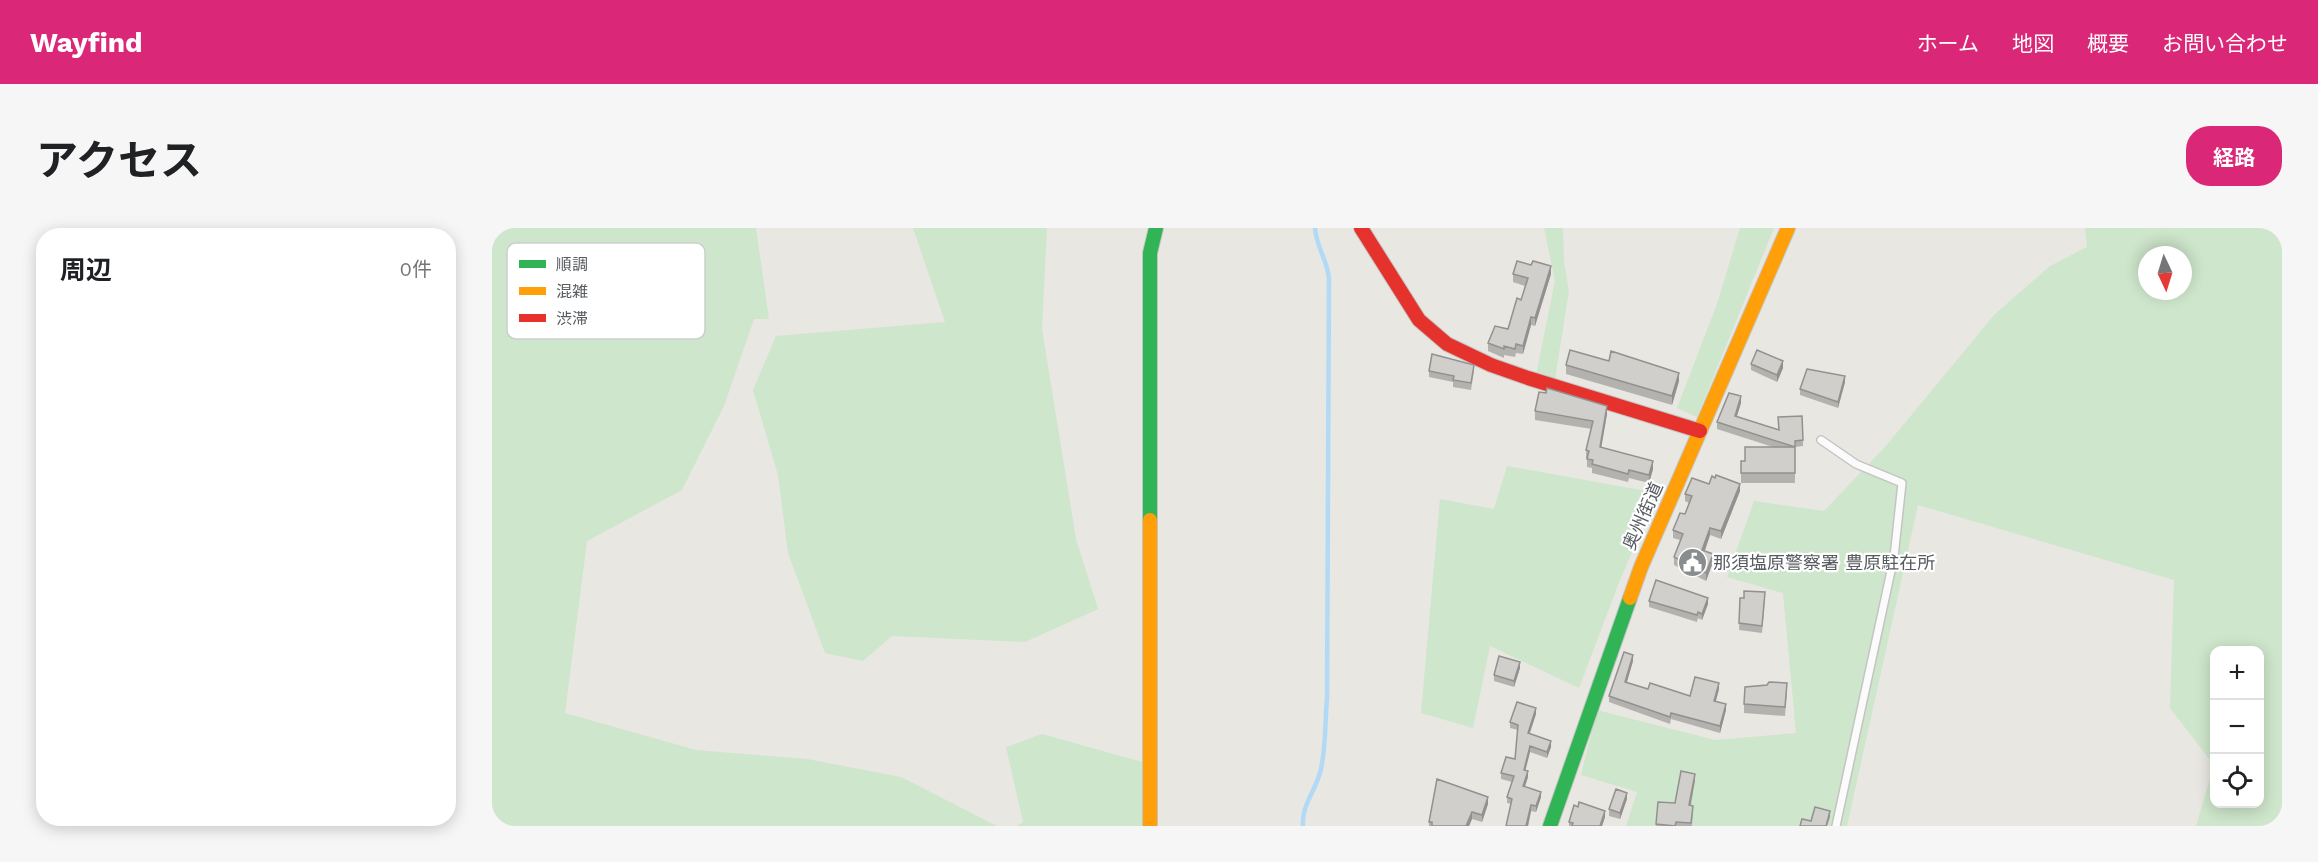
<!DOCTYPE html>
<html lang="ja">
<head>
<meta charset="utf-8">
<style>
	body { margin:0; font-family:"Work Sans","Noto Sans JP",sans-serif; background:#f6f6f6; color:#202124 }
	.controls { position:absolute; right:18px; bottom:18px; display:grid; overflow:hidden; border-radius:12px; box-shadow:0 3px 15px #0003 }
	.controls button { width:54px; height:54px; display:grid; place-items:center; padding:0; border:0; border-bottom:2px solid #e0e0e0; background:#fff; color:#202124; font:30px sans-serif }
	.compass { position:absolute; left:1646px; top:18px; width:54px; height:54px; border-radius:50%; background:#fff; box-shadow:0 3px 15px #0003; rotate:176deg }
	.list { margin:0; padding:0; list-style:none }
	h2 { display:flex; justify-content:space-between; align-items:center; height:78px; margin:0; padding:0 24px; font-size:26px }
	h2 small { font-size:20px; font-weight:400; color:#757577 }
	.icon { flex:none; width:33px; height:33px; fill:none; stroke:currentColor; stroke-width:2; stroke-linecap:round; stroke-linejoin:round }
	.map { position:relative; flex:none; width:1790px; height:598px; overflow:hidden; border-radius:24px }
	header { display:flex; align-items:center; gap:36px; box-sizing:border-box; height:84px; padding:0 30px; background:#db2777; color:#fff }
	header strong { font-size:28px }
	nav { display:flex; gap:33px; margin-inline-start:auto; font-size:21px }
	.intro { display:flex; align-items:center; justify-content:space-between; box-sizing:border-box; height:144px; padding:0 36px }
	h1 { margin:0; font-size:42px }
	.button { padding:15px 27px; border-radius:24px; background:#db2777; color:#fff; font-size:21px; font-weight:700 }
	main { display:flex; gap:36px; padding:0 36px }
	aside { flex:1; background:#fff; border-radius:24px; box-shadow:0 3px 15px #0003 }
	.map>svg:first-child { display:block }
	.green { fill:#cee6cb; fill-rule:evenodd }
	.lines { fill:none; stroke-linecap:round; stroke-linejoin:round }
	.stream { stroke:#b2daf6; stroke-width:4.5 }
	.lane-casing { stroke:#c4c4c2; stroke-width:10 }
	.fast-casing { stroke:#c4c5c4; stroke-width:16 }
	.slow-casing { stroke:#c4c5c4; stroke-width:16 }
	.jam-casing { stroke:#c4c5c4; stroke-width:16 }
	.lane { stroke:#fcfbfb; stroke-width:7 }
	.fast { stroke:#30b455; stroke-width:14 }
	.slow { stroke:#ff9f0a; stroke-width:14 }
	.jam { stroke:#e5322d; stroke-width:14 }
	.wall { fill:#b3b2af }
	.shaded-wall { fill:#92918f }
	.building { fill:#d0cfcc; stroke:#92918f; stroke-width:1.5 }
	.labels { text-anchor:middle; stroke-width:4.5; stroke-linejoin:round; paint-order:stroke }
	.street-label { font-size:18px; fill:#575c60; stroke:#fff }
	.poi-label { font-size:18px; fill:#575c60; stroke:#fff; text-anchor:start }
	.key { fill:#fff; stroke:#cdcecf; stroke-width:1.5 }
	.key-label { font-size:16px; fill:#575c60 }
</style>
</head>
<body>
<header>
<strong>Wayfind</strong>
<nav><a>ホーム</a><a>地図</a><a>概要</a><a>お問い合わせ</a></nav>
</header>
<div class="intro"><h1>アクセス</h1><a class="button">経路</a></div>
<main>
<aside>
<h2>周辺<small>0件</small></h2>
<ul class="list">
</ul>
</aside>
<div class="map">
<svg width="1790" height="598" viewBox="0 0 1790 598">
	<rect width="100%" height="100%" fill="#e8e7e2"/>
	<path class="green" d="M 0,0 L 264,0 L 277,91 L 262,91 L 232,178 L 190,262 L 95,313 L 73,485 L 204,522 L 315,531 L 409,549 L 505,598 L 0,598 Z
		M 421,0 L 555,0 L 550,101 L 584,311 L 606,381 L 533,414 L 400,408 L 371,433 L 333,425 L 296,325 L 286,247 L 261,162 L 284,108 L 453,94 Z
		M 1052,0 L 1071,0 L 1072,34 L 1077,63 L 1063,151 L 1044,147 L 1063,53 Z
		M 1248,0 L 1282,0 L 1205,189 L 1185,180 L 1225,76 Z
		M 1593,0 L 1790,0 L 1790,598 L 1704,598 L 1722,537 L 1722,576 L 1768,576 L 1768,422 L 1722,422 L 1722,537 L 1678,480 L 1682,352 L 1426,277 L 1355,598 L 1134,598 L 1145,564 L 1089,547 L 1105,482 L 1223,512 L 1304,505 L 1291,365 L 1235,349 L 1262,273 L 1332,283 L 1393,219 L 1503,86 L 1558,38 L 1595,19 ZM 1655,27 L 1691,27 L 1691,63 L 1655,63 Z
		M 1015,238 L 1165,265 L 1126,357 L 1087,460 L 998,418 L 981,500 L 929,485 L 948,271 L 1002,281 Z
		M 550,506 L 650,534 L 653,594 L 649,598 L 525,598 L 531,594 L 514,519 Z"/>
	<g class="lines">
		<path class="stream" d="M 811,598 C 809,577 825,561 829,541 C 834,518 833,493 835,470 L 837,51 C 836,33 824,19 823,0"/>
		<defs>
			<path id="lane" d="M 1329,212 L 1364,236 L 1410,255 L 1402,329 L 1344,598"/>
			<path id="fast" d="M 658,292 L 658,25 L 664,0
				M 1058,598 L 1138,370"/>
			<path id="slow" d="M 658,292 L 658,598
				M 1138,370 L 1149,339 L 1296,0"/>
			<path id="jam" d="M 869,0 L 927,92 L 955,116 L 999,137 L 1036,150 L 1208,203"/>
		</defs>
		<use href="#lane" class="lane-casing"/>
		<use href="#fast" class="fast-casing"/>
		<use href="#slow" class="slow-casing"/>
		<use href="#jam" class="jam-casing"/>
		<use href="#lane" class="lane"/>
		<use href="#fast" class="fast"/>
		<use href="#slow" class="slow"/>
		<use href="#jam" class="jam"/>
	</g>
	<path class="wall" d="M 1021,46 L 1059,46 L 1043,98 L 1039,97 L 1031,126 L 1024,125 L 1023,129 L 1012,127 L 1012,130 L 996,123 L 996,115 L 1016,101 L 1029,72 L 1033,58 L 1021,54 Z
		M 1259,136 L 1291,140 L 1285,154 L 1259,142 Z
		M 1074,137 L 1187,153 L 1180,177 L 1074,146 Z
		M 937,143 L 982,143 L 979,162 L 961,159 L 961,154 L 937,149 Z
		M 1353,154 L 1346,180 L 1308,167 L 1308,161 Z
		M 1249,175 L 1245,188 L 1311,212 L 1311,218 L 1303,219 L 1303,255 L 1249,255 L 1249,233 L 1253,233 L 1281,219 L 1225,201 L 1225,194 Z
		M 1043,183 L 1115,186 L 1109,219 L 1161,241 L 1157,255 L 1137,250 L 1136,254 L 1100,245 L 1100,240 L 1095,239 L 1095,231 L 1094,230 L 1094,222 L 1100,201 L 1043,192 Z
		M 1217,256 L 1248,263 L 1229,311 L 1218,307 L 1213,323 L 1221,334 L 1214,353 L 1182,337 L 1182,329 L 1188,312 L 1181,310 L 1181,302 L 1193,286 L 1197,275 L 1193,273 L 1193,266 Z
		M 1248,370 L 1273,371 L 1270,405 L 1247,402 Z
		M 1157,373 L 1216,376 L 1210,392 L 1206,390 L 1205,394 L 1157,379 Z
		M 1141,433 L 1135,454 L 1156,461 L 1198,468 L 1227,461 L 1224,473 L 1234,482 L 1228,505 L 1179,491 L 1178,496 L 1117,474 L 1117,468 Z
		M 1028,440 L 1022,459 L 1002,453 L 1002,447 Z
		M 1295,465 L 1293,488 L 1252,485 L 1252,476 Z
		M 1044,486 L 1037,506 L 1059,519 L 1055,530 L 1038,524 L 1033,542 L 1036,549 L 1033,559 L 1049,569 L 1044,584 L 1039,583 L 1036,598 L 1014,598 L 1019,576 L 1015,575 L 1015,569 L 1020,554 L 1009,551 L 1009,545 L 1023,531 L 1026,502 L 1018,500 L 1018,494 Z
		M 1203,552 L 1199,577 L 1201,584 L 1200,598 L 1164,598 L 1166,574 L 1183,575 Z
		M 1135,571 L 1128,591 L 1117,588 L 1117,581 Z
		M 996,576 L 990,594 L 980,591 L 977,598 L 937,598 L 937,594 Z
		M 1113,589 L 1110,598 L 1077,598 L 1077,594 Z"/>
	<path class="shaded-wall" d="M 1059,38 L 1059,46 L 1043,98 L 1043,90 Z
		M 1039,89 L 1039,97 L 1031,126 L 1031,118 Z
		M 1291,133 L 1291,140 L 1285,154 L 1285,147 Z
		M 1187,145 L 1187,153 L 1180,177 L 1180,168 Z
		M 1353,148 L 1353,154 L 1346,180 L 1346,174 Z
		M 1249,168 L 1249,175 L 1243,194 L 1243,188 Z
		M 1115,178 L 1115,186 L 1108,227 L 1108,219 Z
		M 1161,233 L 1161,241 L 1157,255 L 1157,247 Z
		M 1248,256 L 1248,263 L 1229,311 L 1229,303 Z
		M 1218,300 L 1218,307 L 1210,330 L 1210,322 Z
		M 1221,326 L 1221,334 L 1214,353 L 1214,345 Z
		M 1216,370 L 1216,376 L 1210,392 L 1210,386 Z
		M 1141,427 L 1141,433 L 1133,460 L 1133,454 Z
		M 1028,434 L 1028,440 L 1022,459 L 1022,453 Z
		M 1227,455 L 1227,461 L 1222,479 L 1222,473 Z
		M 1234,476 L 1234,482 L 1228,505 L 1228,498 Z
		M 1044,480 L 1044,486 L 1036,511 L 1036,505 Z
		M 1059,513 L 1059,519 L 1055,530 L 1055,524 Z
		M 1038,518 L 1038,524 L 1032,548 L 1032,542 Z
		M 1036,543 L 1036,549 L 1031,564 L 1031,558 Z
		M 1203,546 L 1203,552 L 1197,584 L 1197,577 Z
		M 1049,564 L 1049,569 L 1044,584 L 1044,578 Z
		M 1135,565 L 1135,571 L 1128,591 L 1128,585 Z
		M 996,569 L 996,576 L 990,594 L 990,587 Z
		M 1039,577 L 1039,583 L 1036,598 L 1034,598 Z
		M 1113,583 L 1113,589 L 1110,598 L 1108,598 Z
		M 1338,583 L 1338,589 L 1335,598 L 1334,598 Z
		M 980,584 L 980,591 L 977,598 L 974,598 Z"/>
	<path class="building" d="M 1025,33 L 1039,37 L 1041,33 L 1059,38 L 1043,90 L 1039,89 L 1031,118 L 1024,116 L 1023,121 L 1012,118 L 1012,121 L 996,115 L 1003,98 L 1016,101 L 1025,70 L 1029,72 L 1036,50 L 1021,46 Z
		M 1078,122 L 1117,133 L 1119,123 L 1187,145 L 1180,168 L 1074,137 Z
		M 1265,122 L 1291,133 L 1285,147 L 1259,136 Z
		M 940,126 L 982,137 L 979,155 L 961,152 L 962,148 L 937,143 Z
		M 1315,141 L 1353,148 L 1346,174 L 1308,161 Z
		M 1055,160 L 1115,178 L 1108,219 L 1161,233 L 1157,247 L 1137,242 L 1136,246 L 1100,236 L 1101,232 L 1095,231 L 1097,223 L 1094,222 L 1101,193 L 1043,183 L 1047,164 L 1054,165 Z
		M 1237,165 L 1249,168 L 1243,188 L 1287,202 L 1286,189 L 1310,188 L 1311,212 L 1303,213 L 1303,219 L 1225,194 Z
		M 1253,219 L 1303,219 L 1303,245 L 1249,245 L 1249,233 L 1253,233 Z
		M 1224,247 L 1248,256 L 1229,303 L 1218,300 L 1210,322 L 1221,326 L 1214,345 L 1182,329 L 1191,306 L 1181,302 L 1188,285 L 1193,286 L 1200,268 L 1193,266 L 1200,250 L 1217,256 L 1220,248 L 1223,250 Z
		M 1164,352 L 1216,370 L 1210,386 L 1206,384 L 1205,387 L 1157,373 Z
		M 1252,363 L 1273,364 L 1270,398 L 1247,395 L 1248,370 L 1252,370 Z
		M 1132,424 L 1141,427 L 1133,454 L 1156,461 L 1158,455 L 1198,468 L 1203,449 L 1227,455 L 1222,473 L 1234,476 L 1228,498 L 1179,485 L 1178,489 L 1117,468 Z
		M 1007,428 L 1028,434 L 1022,453 L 1002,447 Z
		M 1277,454 L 1295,455 L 1293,479 L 1252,476 L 1253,459 L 1275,457 Z
		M 1025,474 L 1044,480 L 1036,505 L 1059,513 L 1055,524 L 1038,518 L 1032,542 L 1036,543 L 1031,558 L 1049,564 L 1044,578 L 1039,577 L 1034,598 L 1014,598 L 1020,571 L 1015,569 L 1022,548 L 1009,545 L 1014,529 L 1023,531 L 1026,497 L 1018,494 Z
		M 1189,543 L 1203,546 L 1197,577 L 1201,578 L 1199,595 L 1184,594 L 1183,598 L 1164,596 L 1166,574 L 1183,575 Z
		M 945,551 L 996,569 L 990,587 L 980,584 L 974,598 L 940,598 L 940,594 L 937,594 Z
		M 1124,561 L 1135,565 L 1128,585 L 1117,581 Z
		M 1087,574 L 1113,583 L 1108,598 L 1080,598 L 1081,595 L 1077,594 L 1082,577 L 1086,579 Z
		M 1323,579 L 1338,583 L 1334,598 L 1308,598 L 1310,591 L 1319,593 Z"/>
	<defs>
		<symbol id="civic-disc" viewBox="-11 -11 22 22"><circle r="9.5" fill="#8a8d8e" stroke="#fff"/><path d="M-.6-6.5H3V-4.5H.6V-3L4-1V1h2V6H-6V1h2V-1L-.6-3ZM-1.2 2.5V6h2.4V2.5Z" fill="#fff"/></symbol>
	</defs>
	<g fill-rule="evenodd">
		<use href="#civic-disc" x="1184" y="318" width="33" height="33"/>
	</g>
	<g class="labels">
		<g class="street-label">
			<text transform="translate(1151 288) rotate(-66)" y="6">奥州街道</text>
		</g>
		<g class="poi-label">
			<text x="1221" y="341">那須塩原警察署 豊原駐在所</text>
		</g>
	</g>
	<rect x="15" y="15" width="198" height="96" rx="9" class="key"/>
	<rect x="27" y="32" width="27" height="8" fill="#30b455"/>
	<rect x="27" y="59" width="27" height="8" fill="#ff9f0a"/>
	<rect x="27" y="86" width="27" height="8" fill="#e5322d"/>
	<g class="key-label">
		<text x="64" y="42">順調</text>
		<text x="64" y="69">混雑</text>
		<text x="64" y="96">渋滞</text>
	</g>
</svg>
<div class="controls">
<button>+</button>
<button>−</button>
<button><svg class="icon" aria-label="locate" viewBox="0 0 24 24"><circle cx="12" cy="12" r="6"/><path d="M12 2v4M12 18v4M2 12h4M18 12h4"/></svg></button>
</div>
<svg class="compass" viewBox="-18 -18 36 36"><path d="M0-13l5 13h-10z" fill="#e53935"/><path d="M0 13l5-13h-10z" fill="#757577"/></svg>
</div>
</main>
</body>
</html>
